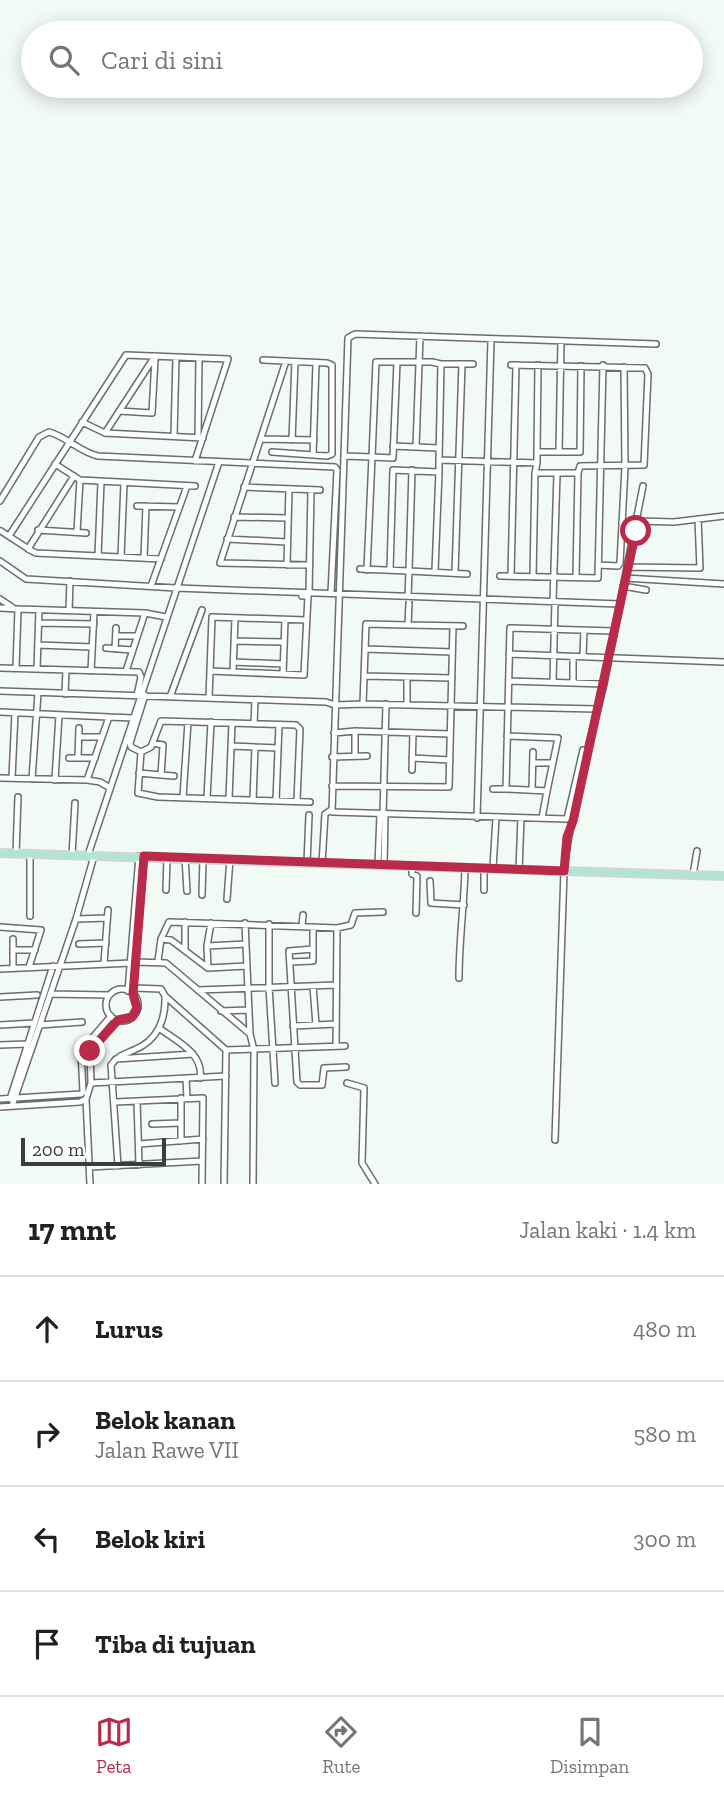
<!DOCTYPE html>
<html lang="id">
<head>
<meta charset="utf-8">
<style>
	body { margin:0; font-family:"Zilla Slab",serif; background:#f2f2f2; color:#202124 }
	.scale { position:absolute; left:21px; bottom:18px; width:145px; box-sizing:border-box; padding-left:7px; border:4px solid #3b3d3c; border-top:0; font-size:19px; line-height:24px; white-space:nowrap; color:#3b3d3c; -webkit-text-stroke:5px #fff; paint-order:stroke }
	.stop { position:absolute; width:21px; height:21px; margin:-16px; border:5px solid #ba2a4a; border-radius:50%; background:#fff }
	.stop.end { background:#ba2a4a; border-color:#fff; box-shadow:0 2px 7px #0008 }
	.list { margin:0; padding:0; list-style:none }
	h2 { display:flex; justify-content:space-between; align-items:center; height:91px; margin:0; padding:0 28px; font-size:30px }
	h2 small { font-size:23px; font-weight:400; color:#757577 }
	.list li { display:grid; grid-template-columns:46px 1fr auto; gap:21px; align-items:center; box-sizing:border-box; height:105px; padding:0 28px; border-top:2px solid #e0e0e0 }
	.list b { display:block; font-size:26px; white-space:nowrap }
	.list p { margin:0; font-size:23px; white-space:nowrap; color:#757577 }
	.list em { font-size:23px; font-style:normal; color:#757577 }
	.icon { flex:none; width:38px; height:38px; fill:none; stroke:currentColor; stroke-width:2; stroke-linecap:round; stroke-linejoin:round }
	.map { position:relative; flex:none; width:724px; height:1184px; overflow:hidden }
	.search { position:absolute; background:#fff; box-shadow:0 4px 18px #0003; left:21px; right:21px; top:21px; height:77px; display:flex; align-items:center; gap:18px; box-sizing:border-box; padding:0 24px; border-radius:38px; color:#757577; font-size:26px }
	.sheet { height:511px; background:#fff }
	nav { display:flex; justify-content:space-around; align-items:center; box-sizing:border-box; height:98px; border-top:2px solid #e0e0e0; background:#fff; font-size:19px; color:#757577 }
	nav a { display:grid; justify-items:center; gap:4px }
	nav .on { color:#ba2a4a }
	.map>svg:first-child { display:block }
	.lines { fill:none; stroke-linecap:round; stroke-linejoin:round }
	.minor-casing { stroke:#686f6c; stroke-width:8 }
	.major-casing { stroke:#d4d4d4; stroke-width:10 }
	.minor { stroke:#fff; stroke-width:5 }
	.major { stroke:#b1e5d1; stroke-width:7 }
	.route { stroke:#ba2a4a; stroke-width:9 }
</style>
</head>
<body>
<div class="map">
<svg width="724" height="1184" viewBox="0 0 724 1184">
	<rect width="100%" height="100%" fill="#f2faf6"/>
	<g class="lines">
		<defs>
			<path id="minor" d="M 263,360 L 327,363 L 332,365 L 332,454 L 327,456 L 272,452
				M 286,361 L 220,563 L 310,565
				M 441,364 L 473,364
				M 119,411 L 152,413 L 155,359
				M 82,422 L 105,433 L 203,438
				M 105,433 L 155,356
				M 174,436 L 176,357
				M 198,437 L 199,358
				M 261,439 L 314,440
				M 292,440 L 295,362
				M 393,446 L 438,448
				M 416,447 L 420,336
				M 537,452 L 538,365
				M 559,452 L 580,452 L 581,366
				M 313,455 L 316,363
				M 344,456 L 372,457 L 376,362 L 432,362 L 441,364 L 439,460
				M 537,463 L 537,452 L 559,452 L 561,341
				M 55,464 L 80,480 L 195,486
				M 412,470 L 409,571 L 467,574
				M 74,476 L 28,549 L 36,553 L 161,559
				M 244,487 L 320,490
				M 0,501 L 39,437 L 49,432 C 67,437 80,452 98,456 L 335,467 L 337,470 L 331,593
				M 137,506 L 179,507
				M 234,517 L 288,518
				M 638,521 L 674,522 L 724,516
				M 38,530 L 86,533
				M 1,531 L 27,548
				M 77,532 L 80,480
				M 9,536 L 126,355 L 228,359 L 195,461
				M 227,539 L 287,542
				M 98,556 L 101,482
				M 121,557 L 124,483
				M 144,558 L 146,506
				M 0,561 L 26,579 L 176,588 L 620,604
				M 287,565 L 289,489
				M 598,565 L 618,566 L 620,563 L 625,467 L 624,367
				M 627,567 L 700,568 L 698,519
				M 360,569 L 409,571 L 408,596
				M 367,570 L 372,457 L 393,458 L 397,362
				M 390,570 L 393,470 L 439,472 L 439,460 L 537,463 L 535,473 L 578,473 L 580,466 L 644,465 L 648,374 L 645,368 L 511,365
				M 435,571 L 439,472
				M 455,573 L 462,364
				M 500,576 L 598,578 L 603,365
				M 511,576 L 516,365
				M 533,577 L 535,473
				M 576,577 L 578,473
				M 625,578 L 724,584
				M 151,586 L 187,486
				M 623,586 L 646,590
				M 309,593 L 311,490
				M 0,599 L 12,607
				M 553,601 L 557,474
				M 0,608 L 18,609 L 16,668
				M 18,609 L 145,613 L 166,617
				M 69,611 L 70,581
				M 39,623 L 94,624
				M 408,625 L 463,626
				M 116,636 L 137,636
				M 234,641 L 284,642
				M 38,645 L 92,647
				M 106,648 L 132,650
				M 115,649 L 116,628
				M 366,649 L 452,652
				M 509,654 L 724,662
				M 583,656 L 584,630
				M 234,662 L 283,664
				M 0,668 L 139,672 L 141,677 L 137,695
				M 37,669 L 39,610
				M 91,671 L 94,612
				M 126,671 L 145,613
				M 210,671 L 304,675 L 308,596 L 302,596
				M 233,672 L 235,618
				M 283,674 L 285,620
				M 365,676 L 452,678
				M 407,677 L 407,705
				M 509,681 L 604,684
				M 553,682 L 555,601
				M 573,683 L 573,657
				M 0,691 L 326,702 L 335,705 L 363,704 L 596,709
				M 65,694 L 66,670
				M 145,695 L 130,743 L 131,747 L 141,752 L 138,793 L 158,797 L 310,802
				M 170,697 L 202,610
				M 209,698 L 212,617 L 306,620
				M 363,704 L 366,624 L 408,625 L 409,603
				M 0,712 L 109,717 L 87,780 L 0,778
				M 109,717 L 133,718
				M 254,724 L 255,700
				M 334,733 L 355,731 L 450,734
				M 507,736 L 558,738 L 547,791 L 506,789 L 510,628 L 614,631
				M 79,737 L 102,737
				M 231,746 L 278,748
				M 583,750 L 567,819 L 332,812 L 348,338 L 355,334 L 656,344
				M 141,752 L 151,747 L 161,721 L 296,725 L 300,729 L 297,801
				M 355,756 L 355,731
				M 586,756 L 604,684 L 643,486
				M 78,757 L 79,728
				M 332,757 L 367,756
				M 69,758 L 95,758
				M 412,758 L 450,760
				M 533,763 L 553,763
				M 412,770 L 413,733
				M 139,773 L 161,775 L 163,745 L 153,743
				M 161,775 L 174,776
				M 12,778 L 15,713
				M 32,779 L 38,693
				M 55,780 L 59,715
				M 87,780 L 100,782 L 110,788
				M 332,786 L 449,787 L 453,626
				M 493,789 L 506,789
				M 532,790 L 533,752
				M 183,797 L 188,722
				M 207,798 L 211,722
				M 229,799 L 232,723
				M 253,800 L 255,747
				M 276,801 L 279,725
				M 383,815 L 386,704
				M 477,818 L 491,340
				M 542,818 L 547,791
				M 16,853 L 18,797
				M 72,855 L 75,803
				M 88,855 L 219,462
				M 185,858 L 187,891
				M 307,863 L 309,815
				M 322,864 L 325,814 L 331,810
				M 378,865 L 380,815
				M 384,866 L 385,815
				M 412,867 L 412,874 L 417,876 L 416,913
				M 493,868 L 496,818
				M 484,869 L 484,890
				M 519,870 L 521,818
				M 693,875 L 697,851
				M 430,881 L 431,903 L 464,905
				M 166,890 L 167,858
				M 202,895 L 203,859
				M 227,899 L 230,859
				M 30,916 L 30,854
				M 76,919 L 107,918
				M 185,922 L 185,950
				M 211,923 L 207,946 L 246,944
				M 245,923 L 250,1034 L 254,1050 L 253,1184
				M 269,924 L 269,987 L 275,1083
				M 302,926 L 303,915
				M 0,927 L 41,930 L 29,967
				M 313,927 L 313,949 L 289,951 L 297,1082 L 300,1085 L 322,1085 L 324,1068 L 346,1067
				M 161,939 L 171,940 L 208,968 L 247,966
				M 79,944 L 106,943
				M 207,946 L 208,968
				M 13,950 L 35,950
				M 158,961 L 161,939 L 169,922 L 337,928 L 351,925 L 355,913 L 383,912
				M 136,962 L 166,963 L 250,1034
				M 290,962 L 313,961 L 313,949
				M 104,963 L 108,910
				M 13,968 L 13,939
				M 0,969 L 131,963
				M 459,978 C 459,941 464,906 465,869
				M 313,986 L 316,1025
				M 134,988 L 161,989 L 165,996 L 226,1050
				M106 1005a16 16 0 1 1 32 0a16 16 0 1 1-32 0Z
				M 198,990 L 336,985
				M 128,991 L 139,856
				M 50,994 L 109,995
				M 133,994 L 144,856
				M 0,997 L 37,995
				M 221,1011 L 249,1010
				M 0,1025 L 34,1023
				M 40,1025 L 82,1022
				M 293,1026 L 336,1024
				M 159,1028 C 176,1041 204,1053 200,1078
				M 0,1045 L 27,1044
				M 336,1046 L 337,928
				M 116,1059 L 193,1054
				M 186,1079 L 187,1098
				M 91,1083 L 226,1076
				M 347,1083 L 364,1088 L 362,1163 L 375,1184
				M 181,1098 L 181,1141
				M 0,1099 L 81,1094 L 83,1092 L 81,1051 L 111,1016
				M 10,1099 L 53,966
				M 86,1099 L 90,1184
				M 137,1101 L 139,1165
				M 115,1102 L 203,1098 L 202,1184
				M 12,1106 L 76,919 L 94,856
				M 0,1107 L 80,1102 L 86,1099 L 91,1083 L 90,1051 L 118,1020
				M 152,1124 L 181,1123
				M 555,1140 L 564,871 C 567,840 574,810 580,780
				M 139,1144 L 203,1139
				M 118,1166 L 111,1065 C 117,1056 125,1054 134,1050 C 157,1041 166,1020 165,996
				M 90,1167 L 202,1161
				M 224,1184 L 226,1050 L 345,1046"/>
			<path id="major" d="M 0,853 L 724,876"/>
		</defs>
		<use href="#minor" class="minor-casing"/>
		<use href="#major" class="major-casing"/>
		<use href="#minor" class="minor"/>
		<use href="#major" class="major"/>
	</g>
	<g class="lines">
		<path class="route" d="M 90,1051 L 118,1020 L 132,1017 L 137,1008 L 133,994 L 144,856 L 564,871 L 567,837 L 573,821 L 636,531"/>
	</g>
</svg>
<div class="scale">200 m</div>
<div class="stop" style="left:636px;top:531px"></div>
<div class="stop end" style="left:90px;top:1051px"></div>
<div class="search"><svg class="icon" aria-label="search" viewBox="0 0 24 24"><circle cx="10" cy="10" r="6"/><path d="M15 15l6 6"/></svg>Cari di sini</div>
</div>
<section class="sheet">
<h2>17 mnt<small>Jalan kaki · 1.4 km</small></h2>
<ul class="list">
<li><svg class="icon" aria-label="ahead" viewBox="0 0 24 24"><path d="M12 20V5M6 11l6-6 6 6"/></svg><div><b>Lurus</b></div><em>480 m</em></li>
<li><svg class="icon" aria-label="right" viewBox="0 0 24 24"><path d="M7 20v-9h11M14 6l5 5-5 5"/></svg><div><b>Belok kanan</b><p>Jalan Rawe VII</p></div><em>580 m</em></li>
<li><svg class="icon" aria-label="left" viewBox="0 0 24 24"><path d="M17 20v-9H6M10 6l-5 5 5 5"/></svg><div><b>Belok kiri</b></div><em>300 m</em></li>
<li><svg class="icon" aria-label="arrive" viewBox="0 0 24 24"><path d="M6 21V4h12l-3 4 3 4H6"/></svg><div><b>Tiba di tujuan</b></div></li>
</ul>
</section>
<nav>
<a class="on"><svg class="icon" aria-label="map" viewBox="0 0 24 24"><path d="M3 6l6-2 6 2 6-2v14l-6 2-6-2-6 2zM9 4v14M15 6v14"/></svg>Peta</a>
<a><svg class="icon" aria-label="directions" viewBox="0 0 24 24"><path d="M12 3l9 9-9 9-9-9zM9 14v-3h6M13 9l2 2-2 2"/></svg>Rute</a>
<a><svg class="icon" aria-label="saved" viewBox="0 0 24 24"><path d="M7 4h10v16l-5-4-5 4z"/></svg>Disimpan</a>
</nav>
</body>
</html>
